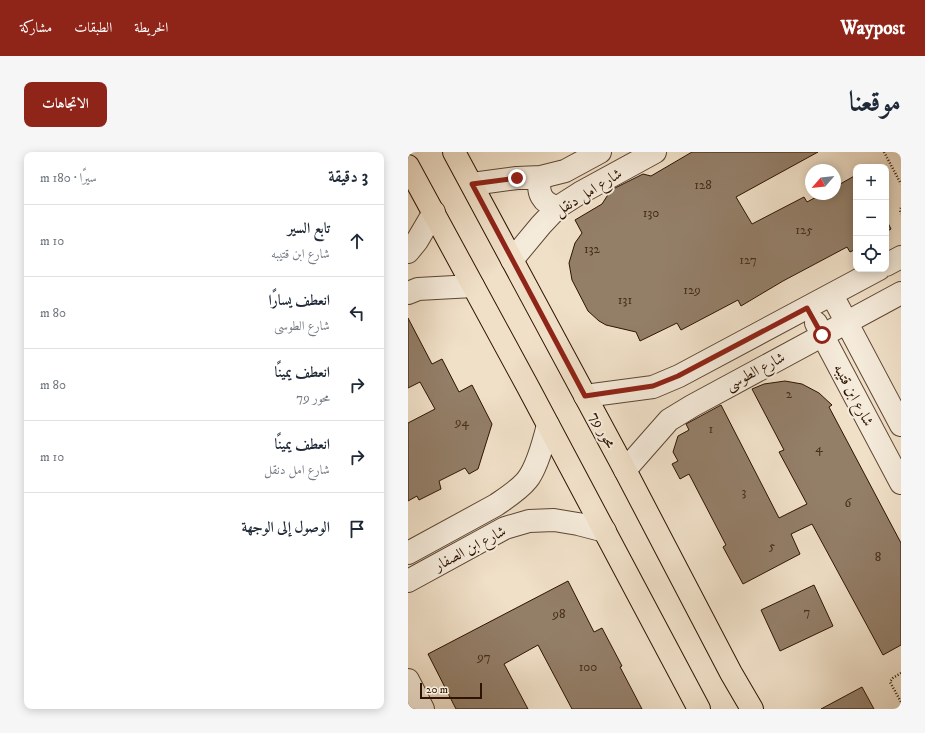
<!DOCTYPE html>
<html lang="ar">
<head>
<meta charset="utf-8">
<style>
	body { margin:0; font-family:"IM FELL DW Pica",Amiri,serif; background:#f6f6f7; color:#1f2937; direction:rtl }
	.controls { position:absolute; right:12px; top:12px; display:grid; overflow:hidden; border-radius:8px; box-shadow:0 2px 10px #0003 }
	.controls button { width:36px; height:36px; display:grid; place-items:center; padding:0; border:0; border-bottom:1px solid #e0e1e3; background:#fff; color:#1f2937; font:20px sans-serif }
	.compass { position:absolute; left:397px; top:12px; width:36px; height:36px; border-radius:50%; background:#fff; box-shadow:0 2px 10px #0003; rotate:242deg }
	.scale { position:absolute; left:12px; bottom:10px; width:62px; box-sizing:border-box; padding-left:4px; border:2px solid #2e1301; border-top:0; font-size:11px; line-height:14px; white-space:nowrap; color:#2e1301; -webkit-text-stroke:3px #f5ebdb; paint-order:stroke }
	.stop { position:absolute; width:12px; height:12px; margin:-9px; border:3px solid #8f2418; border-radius:50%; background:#fff }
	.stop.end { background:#8f2418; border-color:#fff; box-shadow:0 1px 4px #0008 }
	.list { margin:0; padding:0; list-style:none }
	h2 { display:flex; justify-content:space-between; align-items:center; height:52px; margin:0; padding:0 16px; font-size:17px }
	h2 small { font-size:13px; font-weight:400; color:#747a83 }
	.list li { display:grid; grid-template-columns:26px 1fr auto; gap:12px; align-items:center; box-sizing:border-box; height:72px; padding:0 16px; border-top:1px solid #e0e1e3 }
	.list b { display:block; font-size:15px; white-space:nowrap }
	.list p { margin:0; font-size:13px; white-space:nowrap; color:#747a83 }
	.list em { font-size:13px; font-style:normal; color:#747a83 }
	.icon { flex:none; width:22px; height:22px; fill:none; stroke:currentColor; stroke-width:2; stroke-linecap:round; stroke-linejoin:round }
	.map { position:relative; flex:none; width:493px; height:557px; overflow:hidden; direction:ltr; border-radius:8px }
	header { display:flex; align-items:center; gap:24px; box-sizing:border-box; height:56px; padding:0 20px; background:#8f2418; color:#fff }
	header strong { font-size:19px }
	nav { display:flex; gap:22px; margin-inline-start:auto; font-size:14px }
	.intro { display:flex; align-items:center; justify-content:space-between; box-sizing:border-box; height:96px; padding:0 24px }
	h1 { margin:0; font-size:28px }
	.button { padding:10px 18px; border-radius:8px; background:#8f2418; color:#fff; font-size:14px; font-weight:700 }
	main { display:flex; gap:24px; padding:0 24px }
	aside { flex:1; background:#fff; border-radius:8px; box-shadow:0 2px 10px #0003 }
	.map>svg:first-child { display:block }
	.building { fill:#937e68; stroke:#2e1301 }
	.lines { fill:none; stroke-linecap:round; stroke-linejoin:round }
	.minor-casing { stroke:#5e4633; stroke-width:24 }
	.major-casing { stroke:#2e1301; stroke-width:24 }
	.path { stroke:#2e1301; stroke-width:2.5; stroke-dasharray:1 2; stroke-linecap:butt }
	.minor { stroke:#f5ebdb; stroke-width:22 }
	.major { stroke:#f0e0c8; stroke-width:22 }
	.route { stroke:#8f2418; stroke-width:5 }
	.labels { text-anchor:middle; stroke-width:4; stroke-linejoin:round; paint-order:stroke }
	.number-label { font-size:13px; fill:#472e1b }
	.street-label { font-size:15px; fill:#2e1301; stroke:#f5ebdb }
</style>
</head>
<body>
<header>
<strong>Waypost</strong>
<nav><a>الخريطة</a><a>الطبقات</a><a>مشاركة</a></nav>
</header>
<div class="intro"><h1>موقعنا</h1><a class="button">الاتجاهات</a></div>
<main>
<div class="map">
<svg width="493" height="557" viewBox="0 0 493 557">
	<rect width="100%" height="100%" fill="#f0e0c8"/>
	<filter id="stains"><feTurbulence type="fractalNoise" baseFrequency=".005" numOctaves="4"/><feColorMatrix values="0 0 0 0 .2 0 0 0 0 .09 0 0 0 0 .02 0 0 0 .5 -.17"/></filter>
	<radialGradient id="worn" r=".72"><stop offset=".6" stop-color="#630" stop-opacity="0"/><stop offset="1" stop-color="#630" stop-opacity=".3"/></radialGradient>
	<path class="building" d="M 284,0 L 410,0 L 328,45 L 344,72 L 396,45 L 399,50 L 414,42 L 427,42 L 427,35 L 448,23 L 448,97 L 442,100 L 439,95 L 375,129 L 333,154 L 330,148 L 273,178 L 269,171 L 232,189 L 228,180 L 198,173 L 191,169 L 180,159 L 164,128 L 161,111 L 167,91 L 174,81 L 167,68 L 194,52 L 203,38 L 235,22 L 243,24 Z
		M 478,67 L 483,77 L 478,80 Z
		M 0,166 L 24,212 L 34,207 L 51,240 L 64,233 L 84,272 L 70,317 L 61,322 L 57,316 L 31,329 L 33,337 L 11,348 L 9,344 L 0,349 L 0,271 L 27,257 L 12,230 L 0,236 Z
		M 377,229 L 394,232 L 411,241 L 424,253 L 421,255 L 493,391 L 493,493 L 475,503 L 404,372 L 383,382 L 392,402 L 335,432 L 315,395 L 318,393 L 281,322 L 272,327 L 264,312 L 270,309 L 265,300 L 270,284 L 281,278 L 278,272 L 313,253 L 371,366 L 399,352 L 371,300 L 376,298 L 344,237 L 356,232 Z
		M 160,429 L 186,480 L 194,476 L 214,514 L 212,515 L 234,557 L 164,557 L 130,493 L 96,512 L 120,557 L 48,557 L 20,502 Z
		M 406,433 L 425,474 L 372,499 L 353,458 Z
		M 454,535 L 466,557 L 413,557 Z"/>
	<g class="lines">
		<defs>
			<path id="minor" d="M 133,25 C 128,40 134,52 150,55
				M 64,32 L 109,26 L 133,25 L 157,19 L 192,0
				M 0,100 L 9,89 L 26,60
				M 104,108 L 133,73 L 150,55 L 172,41 L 247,0
				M 478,113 L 493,105
				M 0,141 L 10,137 L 65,134
				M 424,143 L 493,273
				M 408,171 L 493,331
				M 177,244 L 245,235 L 271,224 L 471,117
				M 217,318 L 261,268 L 284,254 L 493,141
				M 0,401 L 88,353 C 98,346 111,338 119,328 C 129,316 136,289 140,273
				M 0,429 L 97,376 L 121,369 L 146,368 L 170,372 L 197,379
				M 0,528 L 15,557"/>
			<path id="major" d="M 46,0 L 217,318 L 323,521 L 344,557
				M 0,14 L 120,235 L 291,557"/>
		</defs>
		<use href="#minor" class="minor-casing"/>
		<use href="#major" class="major-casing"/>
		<path class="path" d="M 476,0 L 493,32
			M 493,56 L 492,58 L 493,62
			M 493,521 L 485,526 L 482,530 L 493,550"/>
		<use href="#minor" class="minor"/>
		<use href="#major" class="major"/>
	</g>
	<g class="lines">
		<path class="route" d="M 109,26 L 64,32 L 177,244 L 245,234 L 270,224 L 399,156 L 414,183"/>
	</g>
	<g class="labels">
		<g class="number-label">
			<text x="295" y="37">128</text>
			<text x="243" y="65">130</text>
			<text x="396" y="82">125</text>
			<text x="184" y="101">132</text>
			<text x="340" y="112">127</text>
			<text x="284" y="142">129</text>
			<text x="217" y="152">131</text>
			<text x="381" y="246">2</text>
			<text x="54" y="274">94</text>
			<text x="303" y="281">1</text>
			<text x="411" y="300">4</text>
			<text x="336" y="344">3</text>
			<text x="440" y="355">6</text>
			<text x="364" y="398">5</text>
			<text x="470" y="409">8</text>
			<text x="399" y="464">7</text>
			<text x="151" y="466">98</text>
			<text x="76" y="509">97</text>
			<text x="180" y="519">100</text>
		</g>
		<g class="street-label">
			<text transform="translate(180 40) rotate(-32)" y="5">شارع امل دنقل</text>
			<text transform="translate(347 219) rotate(-28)" y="5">شارع الطوسى</text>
			<text transform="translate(446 243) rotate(62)" y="5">شارع ابن قتيبه</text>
			<text transform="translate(195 278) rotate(62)" y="5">محور 79</text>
			<text transform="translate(62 396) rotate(-28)" y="5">شارع ابن الصفار</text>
		</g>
	</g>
	<rect width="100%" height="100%" filter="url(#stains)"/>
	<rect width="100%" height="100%" fill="url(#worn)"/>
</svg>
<div class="controls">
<button>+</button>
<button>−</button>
<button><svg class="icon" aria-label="locate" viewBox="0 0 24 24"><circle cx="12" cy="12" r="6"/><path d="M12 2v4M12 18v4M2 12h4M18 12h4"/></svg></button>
</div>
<svg class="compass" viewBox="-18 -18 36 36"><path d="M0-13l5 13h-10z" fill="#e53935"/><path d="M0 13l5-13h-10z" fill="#747a83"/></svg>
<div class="scale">20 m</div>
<div class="stop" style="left:414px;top:183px"></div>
<div class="stop end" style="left:109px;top:26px"></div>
</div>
<aside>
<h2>3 دقيقة<small>سيرًا · 180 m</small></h2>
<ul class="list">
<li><svg class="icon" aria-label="ahead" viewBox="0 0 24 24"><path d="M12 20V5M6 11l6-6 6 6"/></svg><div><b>تابع السير</b><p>شارع ابن قتيبه</p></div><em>10 m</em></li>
<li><svg class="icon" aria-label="left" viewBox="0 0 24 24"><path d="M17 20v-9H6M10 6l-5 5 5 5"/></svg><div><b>انعطف يسارًا</b><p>شارع الطوسى</p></div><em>80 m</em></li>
<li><svg class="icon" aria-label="right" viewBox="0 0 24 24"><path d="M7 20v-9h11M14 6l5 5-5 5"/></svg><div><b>انعطف يمينًا</b><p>محور 79</p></div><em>80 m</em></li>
<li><svg class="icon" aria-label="right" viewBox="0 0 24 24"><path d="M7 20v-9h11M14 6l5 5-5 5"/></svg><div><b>انعطف يمينًا</b><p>شارع امل دنقل</p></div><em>10 m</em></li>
<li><svg class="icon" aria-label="arrive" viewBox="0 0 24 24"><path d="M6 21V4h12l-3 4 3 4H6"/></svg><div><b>الوصول إلى الوجهة</b></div></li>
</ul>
</aside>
</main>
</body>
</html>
